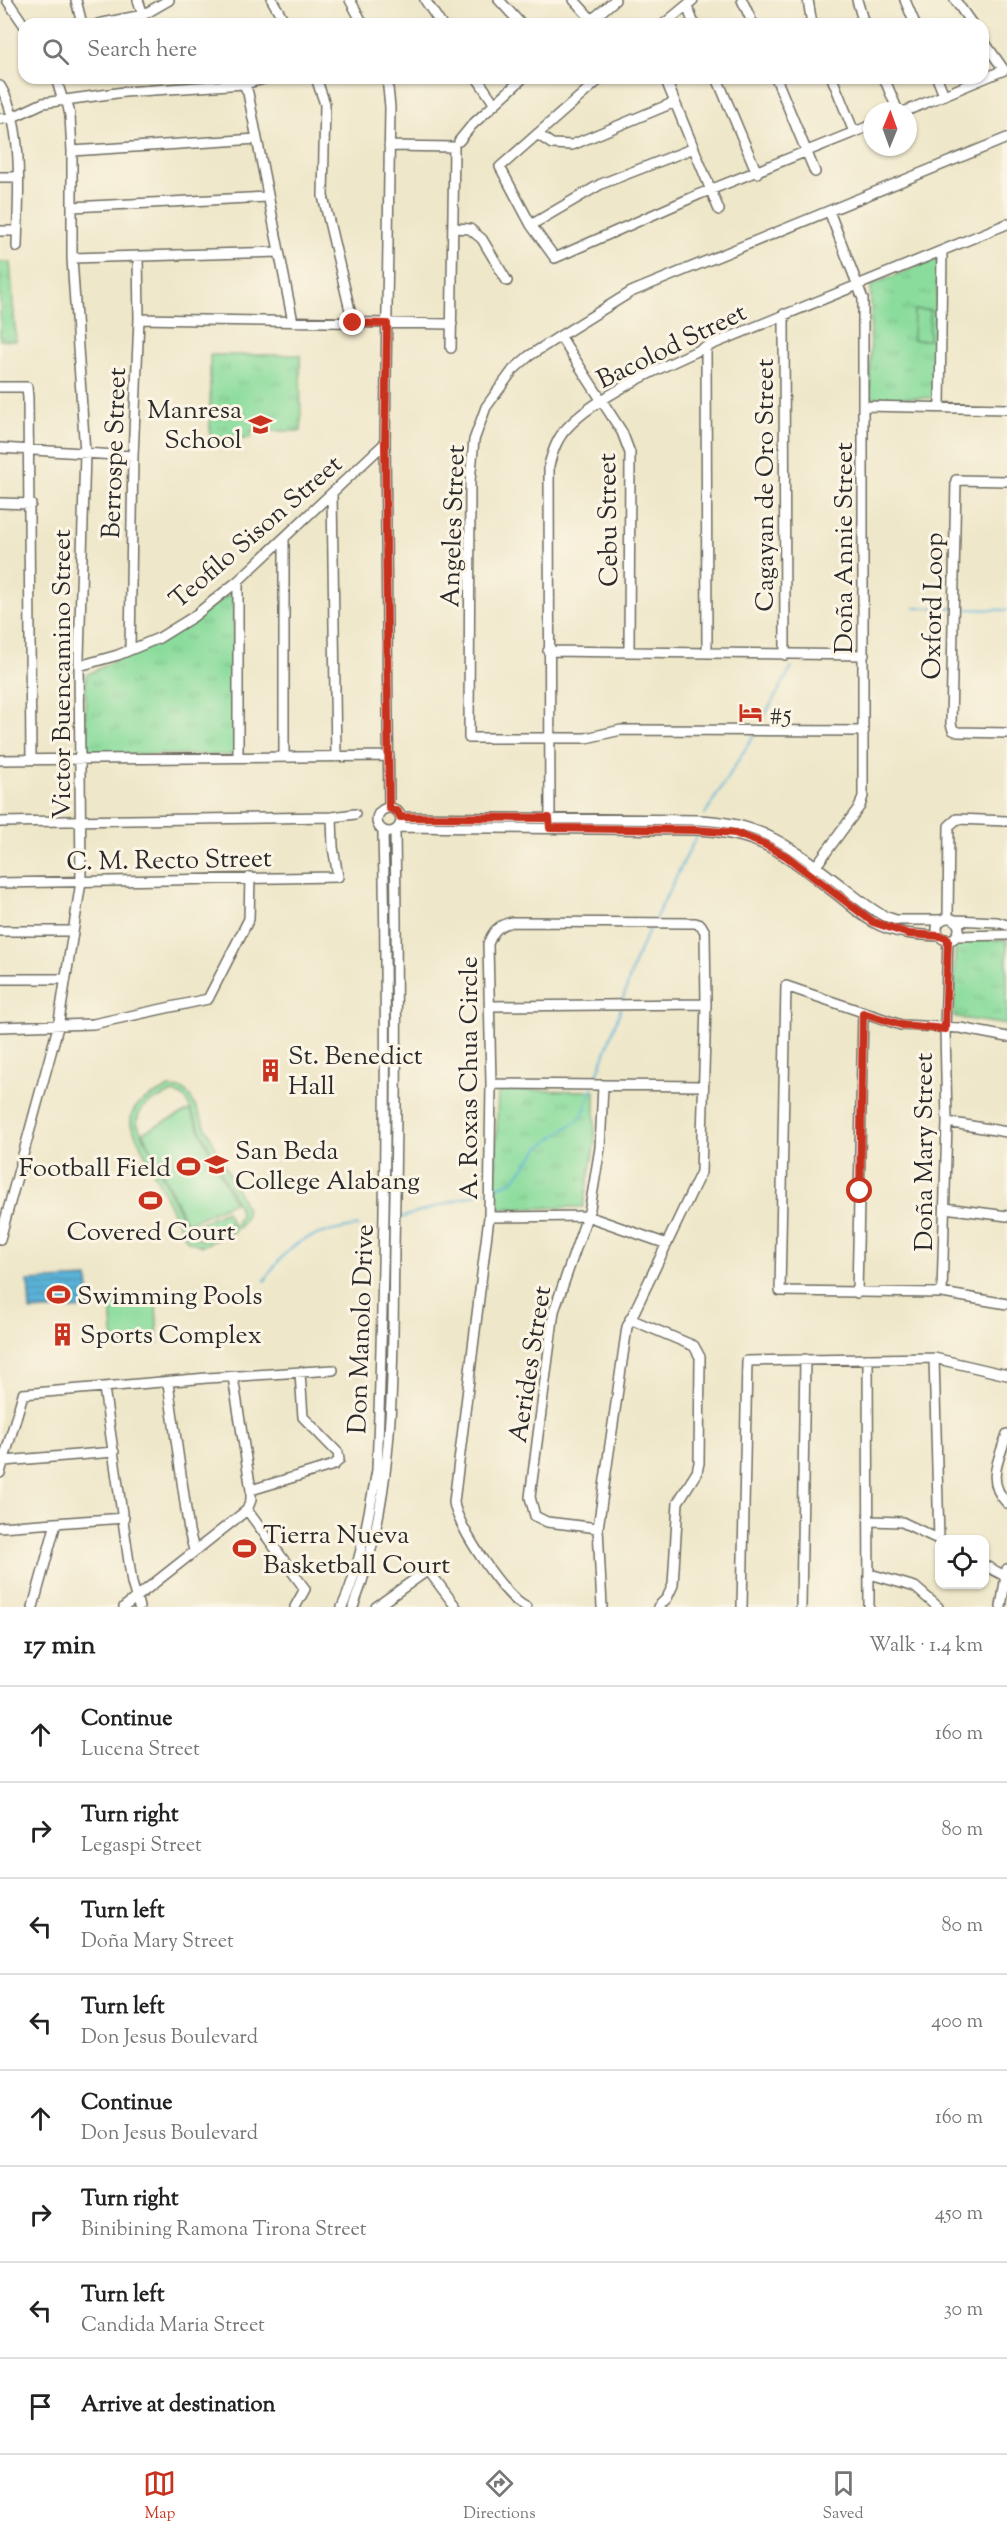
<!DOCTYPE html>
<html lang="en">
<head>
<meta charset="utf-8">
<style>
	body { margin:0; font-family:"Sorts Mill Goudy",serif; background:#f6f6f6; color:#222 }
	.controls { position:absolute; right:18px; bottom:18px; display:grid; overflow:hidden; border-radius:12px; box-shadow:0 2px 4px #0004 }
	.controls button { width:54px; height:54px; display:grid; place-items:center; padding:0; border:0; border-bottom:2px solid #e0e0e0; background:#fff; color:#222; font:30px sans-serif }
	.compass { position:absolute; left:863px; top:102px; width:54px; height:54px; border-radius:50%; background:#fff; box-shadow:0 2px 4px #0004; rotate:1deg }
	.stop { position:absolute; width:18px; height:18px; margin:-14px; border:4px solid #c8321e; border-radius:50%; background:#fff }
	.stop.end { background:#c8321e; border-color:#fff; box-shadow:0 2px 6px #0008 }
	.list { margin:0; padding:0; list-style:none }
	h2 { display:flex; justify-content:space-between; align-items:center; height:78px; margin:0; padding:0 24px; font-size:26px }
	h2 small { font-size:20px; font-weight:400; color:#767676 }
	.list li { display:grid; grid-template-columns:39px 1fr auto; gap:18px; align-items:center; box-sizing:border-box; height:96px; padding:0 24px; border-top:2px solid #e0e0e0 }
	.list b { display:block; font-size:22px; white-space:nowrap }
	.list p { margin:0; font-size:20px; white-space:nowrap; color:#767676 }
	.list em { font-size:20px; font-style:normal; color:#767676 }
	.icon { flex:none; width:33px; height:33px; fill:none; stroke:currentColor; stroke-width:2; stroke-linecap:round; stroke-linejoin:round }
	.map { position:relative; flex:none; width:1007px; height:1607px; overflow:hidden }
	.search { position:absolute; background:#fff; box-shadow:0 2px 4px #0004; left:18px; right:18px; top:18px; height:66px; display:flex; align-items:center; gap:15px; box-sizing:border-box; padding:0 21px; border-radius:18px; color:#767676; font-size:22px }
	.sheet { height:846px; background:#fff }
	nav { display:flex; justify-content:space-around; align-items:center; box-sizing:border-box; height:84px; border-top:2px solid #e0e0e0; background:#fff; font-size:16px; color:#767676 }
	nav a { display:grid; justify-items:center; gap:3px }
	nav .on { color:#c8321e }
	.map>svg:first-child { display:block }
	.grass { fill:url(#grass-tufts); stroke:#5a8464; stroke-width:1.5 }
	.garden { fill:#8adc9c; stroke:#5a8464; stroke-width:1.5; fill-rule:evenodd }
	.water { fill:url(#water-rules); stroke:#426e81; stroke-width:1.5 }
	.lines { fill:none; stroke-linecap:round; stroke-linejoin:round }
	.stream { stroke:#5ab2d7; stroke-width:2 }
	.minor-casing { stroke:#6f6d62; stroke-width:12 }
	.minor { stroke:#fff; stroke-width:9 }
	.route { stroke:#c8321e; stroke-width:8 }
	.labels { text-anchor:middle; stroke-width:6; stroke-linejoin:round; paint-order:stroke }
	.street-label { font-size:26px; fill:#2b2b2b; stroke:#fcf5e5 }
	.poi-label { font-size:26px; fill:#2b2b2b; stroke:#fcf5e5; text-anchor:start }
</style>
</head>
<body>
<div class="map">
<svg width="1007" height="1607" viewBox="0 0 1007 1607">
	<defs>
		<pattern id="grass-tufts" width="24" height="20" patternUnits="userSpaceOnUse" patternTransform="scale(1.5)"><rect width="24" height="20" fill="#8adc9c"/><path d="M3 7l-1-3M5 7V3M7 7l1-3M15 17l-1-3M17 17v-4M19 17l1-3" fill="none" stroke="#77bd87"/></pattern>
		<pattern id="water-rules" width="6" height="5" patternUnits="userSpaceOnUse" patternTransform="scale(1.5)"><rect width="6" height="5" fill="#5ab2d7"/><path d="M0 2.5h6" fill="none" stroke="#4b91af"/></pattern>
	</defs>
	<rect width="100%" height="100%" fill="#fcf5e5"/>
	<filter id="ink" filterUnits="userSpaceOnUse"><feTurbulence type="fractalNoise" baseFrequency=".0167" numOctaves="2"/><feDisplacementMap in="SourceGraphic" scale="12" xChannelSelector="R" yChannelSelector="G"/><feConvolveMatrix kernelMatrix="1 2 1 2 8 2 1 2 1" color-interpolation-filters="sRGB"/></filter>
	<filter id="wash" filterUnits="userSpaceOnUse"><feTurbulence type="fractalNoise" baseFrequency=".008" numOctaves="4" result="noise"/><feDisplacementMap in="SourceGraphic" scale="24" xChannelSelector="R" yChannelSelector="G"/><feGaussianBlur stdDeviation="1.35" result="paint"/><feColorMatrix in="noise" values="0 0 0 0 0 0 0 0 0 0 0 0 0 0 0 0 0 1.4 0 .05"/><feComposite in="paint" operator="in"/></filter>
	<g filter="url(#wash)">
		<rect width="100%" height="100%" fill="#eee7c9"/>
		<path class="grass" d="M 938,258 L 935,398 L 870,398 L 871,285 Z
			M 0,262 L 10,262 L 16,341 L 0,340 Z
			M 210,355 L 300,355 L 301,431 L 251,431 L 251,438 L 210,438 Z
			M 233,592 L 237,755 L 84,754 L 86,675 L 170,633 Z
			M 969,940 L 1007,940 L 1007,1025 L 954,1017 L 955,946 Z
			M 498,1090 L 595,1091 L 595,1144 L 583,1207 L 498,1209 L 495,1180 Z"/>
		<path class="garden" d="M 914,310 L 930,310 L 929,340 L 913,340 Z
			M 169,1088 L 182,1089 L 190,1096 L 246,1208 C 249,1231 219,1238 202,1246 L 188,1241 L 184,1235 L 131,1125 C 129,1102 151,1097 169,1088 ZM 171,1093 L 180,1095 L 186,1100 L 239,1208 L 240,1215 L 236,1224 L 202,1240 L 194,1237 L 189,1232 L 137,1123 C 137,1104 156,1100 171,1093 Z
			M 190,1110 L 234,1202 L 187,1224 L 143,1132 Z
			M 226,1211 L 232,1224 L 205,1237 L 199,1223 Z
			M 156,1303 L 158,1343 L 114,1345 L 111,1305 Z"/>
		<path class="water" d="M 88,1278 L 90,1308 L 30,1311 L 28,1281 Z"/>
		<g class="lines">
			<path class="stream" d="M 915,608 L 952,608
				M 957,609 L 1007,610
				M 763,718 L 792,667
				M 705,814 L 754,735
				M 655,919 L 697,835
				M 622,1002 L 636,958 L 651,926
				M 595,1081 L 621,1008
				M 494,1188 L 513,1181 L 540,1147 L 582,1117 L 593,1087
				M 400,1218 L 486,1191
				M 265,1281 C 291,1236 310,1235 358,1226"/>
		</g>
	</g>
	<g filter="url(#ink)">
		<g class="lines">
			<defs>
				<path id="minor" d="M 7,0 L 24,25
					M 76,0 L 82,24
					M 138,0 L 143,15
					M 272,0 L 286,24
					M 350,0 L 363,24
					M 425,0 L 441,24
					M 499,0 L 521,24
					M 574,0 L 592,20
					M 742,0 L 753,24
					M 808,0 L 812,24
					M 857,0 L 864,24
					M 905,0 L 915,24
					M 955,0 L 972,24
					M 687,6 L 694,24
					M 98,24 L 143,15 L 169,0
					M 587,24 L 615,0
					M 664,24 L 693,0
					M 56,78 L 63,101
					M 241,78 L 248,93 L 293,322
					M 316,78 L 325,104 L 323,196 L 353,323
					M 387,78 L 390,107 L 385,443 L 389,808
					M 477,78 L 494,103
					M 601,78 L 500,167 L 531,225 L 555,258 L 700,194 L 872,125
					M 665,78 L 719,210
					M 717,78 L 757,173
					M 776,78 L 815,172
					M 832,78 L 854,132
					M 884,78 L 898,111
					M 937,78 L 944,95
					M 0,86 C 25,126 18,201 17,247
					M 906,111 L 1004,70 L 983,40
					M 0,119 L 13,117 L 43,103 L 124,92 L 244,84 L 268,78
					M 537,134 L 552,144 L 572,145 L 675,102
					M 459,141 L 472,125 L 523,78
					M 389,146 L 454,147 L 451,348
					M 72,151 L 257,139
					M 0,177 L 17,177
					M 72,207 L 268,197
					M 531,225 L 601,184 L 694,148
					M 455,228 L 470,229 L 482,239 L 507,281
					M 0,231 L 17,231
					M 72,258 L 279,252
					M 784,314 L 785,655
					M 139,319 L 452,324
					M 560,336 L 622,432 L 630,453 L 629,651
					M 706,347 L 707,653
					M 0,387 L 27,387 L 28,398 L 31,759
					M 864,406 L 1007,409
					M 940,407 L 942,251
					M 0,448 L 133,456
					M 1007,481 L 956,480 L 951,724 L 953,730 L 958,732 L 1007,733
					M 332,494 L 336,757
					M 0,503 L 31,504
					M 284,538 L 284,757
					M 130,650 L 133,456 L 139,319 L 138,256
					M 548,651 L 864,655
					M 79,666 L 118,655 L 159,638 L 193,617 L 238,581 L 385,443
					M 864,731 L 621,730 L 586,738 L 469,738 L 470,481 L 474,440 L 486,407 L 513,370 L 529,356 L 560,336 L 631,292 L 1007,138
					M 238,757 L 238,581
					M 0,760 L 389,756
					M377 820a12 12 0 1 1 24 0a12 12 0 1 1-24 0Z
					M 400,817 L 700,820 C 765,823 793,849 842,886 C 856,897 869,908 884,916 L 896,920 L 941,920
					M 0,822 L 332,817 L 355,814
					M 399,827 L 697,830 C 762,833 787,856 836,894 C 848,903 860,915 873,922 C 894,934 917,935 940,936
					M 550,828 L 549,465 C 553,451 557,438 567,428 C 596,396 666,365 706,347 L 1007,224
					M 810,874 L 860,806 L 863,796 L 863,299 L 829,211
					M 0,883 L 338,877 L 333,847 L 332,817
					M 948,918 L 949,826 L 957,819 L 1007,821
					M937 929a11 11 0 1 1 22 0a11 11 0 1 1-22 0Z
					M 955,920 L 997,922 L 1007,925
					M 0,931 L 73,931
					M 956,936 L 1007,935
					M 0,979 L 65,979
					M 490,1006 L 706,1004
					M 0,1027 L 93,1024 L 208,999 L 249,919 L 250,877
					M 1007,1037 L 960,1028 L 901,1025 L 786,986 L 780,1291 L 942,1293 L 1007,1304
					M 491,1084 L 703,1086
					M 947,1122 L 1007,1132
					M 945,1208 L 1007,1216
					M 489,1217 L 587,1216 L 667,1244
					M 0,1239 L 58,1027 L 81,882 L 79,658 L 85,453 L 72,258 L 72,151 L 70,116 L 67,101
					M 857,1293 L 863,1013
					M 942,1293 L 947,1122 L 945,1029 L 948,939
					M 630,1319 L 694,1346 L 700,1357 L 699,1463 L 697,1472 L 678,1502 L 673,1585 L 667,1598 L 658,1607
					M 934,1358 L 939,1540
					M 868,1359 L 869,1607
					M 168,1383 L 189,1531 L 194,1550
					M 104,1388 L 132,1583 L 139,1607
					M 1007,1434 C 999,1460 985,1481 1007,1503
					M 4,1461 L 114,1452
					M 0,1473 L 23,1394 L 207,1378 L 333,1370
					M 251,1490 L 334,1465 L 339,1460 L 338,1453 L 303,1417 L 300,1373
					M 247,1510 L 305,1589 L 295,1607
					M 870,1521 L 902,1522 L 940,1540
					M 0,1527 L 124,1518
					M 598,1528 L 547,1522 L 535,1516 L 530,1497 L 554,1311 L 590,1208 L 600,1148 L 603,1086
					M 984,1565 L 1005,1576
					M 870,1574 L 915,1587 L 938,1607
					M 33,1607 L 56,1523
					M 124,1607 L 247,1510 L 251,1500 L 251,1490 L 233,1377
					M 342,1607 C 359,1572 370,1509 377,1470 C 385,1257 388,1045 383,832
					M 353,1607 C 397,1493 392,1368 394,1249 C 397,1109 397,970 395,831
					M 376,1607 L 428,1570 L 456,1607
					M 526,1607 C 506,1600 455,1523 454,1502 L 489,1217 L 491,1084 L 488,944 C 493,931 498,925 512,922 L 695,923 L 701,925 L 705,932 L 706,1004 L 701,1172 L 627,1327 L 598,1528 L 602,1607
					M 742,1607 L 747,1361 L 934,1358 L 1007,1375
					M 801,1607 L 805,1359
					M 1001,1607 L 1007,1569"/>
			</defs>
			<use href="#minor" class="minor-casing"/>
			<use href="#minor" class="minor"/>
		</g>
	</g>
	<g class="lines" filter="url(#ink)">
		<path class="route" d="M 353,323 L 387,324 L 385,443 L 389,808 L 398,812 L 400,817 L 549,818 L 550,828 L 697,830 L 735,833 L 764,844 L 786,856 L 873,922 L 909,934 L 940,936 L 948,939 L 945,1029 L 902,1025 L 863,1013 L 860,1191"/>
	</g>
	<defs>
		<symbol id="school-bare" viewBox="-9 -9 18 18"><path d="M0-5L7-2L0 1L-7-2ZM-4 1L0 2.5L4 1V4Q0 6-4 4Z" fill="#c8321e" stroke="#fcf5e5" stroke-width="2.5" paint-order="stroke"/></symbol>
		<symbol id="hotel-bare" viewBox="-9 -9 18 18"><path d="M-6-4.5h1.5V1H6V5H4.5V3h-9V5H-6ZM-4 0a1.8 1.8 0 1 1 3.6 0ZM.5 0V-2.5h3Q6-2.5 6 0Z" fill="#c8321e" stroke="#fcf5e5" stroke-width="2.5" paint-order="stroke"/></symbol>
		<symbol id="building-bare" viewBox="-9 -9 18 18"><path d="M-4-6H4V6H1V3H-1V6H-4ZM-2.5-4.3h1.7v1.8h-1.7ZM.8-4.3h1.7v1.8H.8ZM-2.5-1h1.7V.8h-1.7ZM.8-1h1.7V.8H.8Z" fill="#c8321e" stroke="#fcf5e5" stroke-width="2.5" paint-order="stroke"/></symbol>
		<symbol id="university-bare" viewBox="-9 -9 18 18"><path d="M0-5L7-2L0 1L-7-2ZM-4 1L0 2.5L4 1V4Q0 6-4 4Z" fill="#c8321e" stroke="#fcf5e5" stroke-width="2.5" paint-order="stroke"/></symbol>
		<symbol id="stadium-bare" viewBox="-9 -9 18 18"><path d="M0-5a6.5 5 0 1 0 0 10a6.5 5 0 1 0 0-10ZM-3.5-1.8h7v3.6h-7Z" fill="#c8321e" stroke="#fcf5e5" stroke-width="2.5" paint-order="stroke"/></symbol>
	</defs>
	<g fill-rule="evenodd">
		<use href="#school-bare" x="244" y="408" width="33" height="33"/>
		<use href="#hotel-bare" x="734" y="696" width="33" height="33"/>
		<use href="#building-bare" x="254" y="1054" width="33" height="33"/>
		<use href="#university-bare" x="200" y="1148" width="33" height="33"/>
		<use href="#stadium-bare" x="172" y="1150" width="33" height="33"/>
		<use href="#stadium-bare" x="134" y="1184" width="33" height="33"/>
		<use href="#stadium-bare" x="42" y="1278" width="33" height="33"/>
		<use href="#building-bare" x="46" y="1318" width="33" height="33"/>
		<use href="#stadium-bare" x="228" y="1532" width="33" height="33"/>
	</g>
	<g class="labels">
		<g class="street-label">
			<text transform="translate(671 345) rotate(-26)" y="9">Bacolod Street</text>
			<text transform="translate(113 453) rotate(-88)" y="9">Berrospe Street</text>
			<text transform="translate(764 485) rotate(-90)" y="9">Cagayan de Oro Street</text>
			<text transform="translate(607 520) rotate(-91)" y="9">Cebu Street</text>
			<text transform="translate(452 526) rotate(-88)" y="9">Angeles Street</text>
			<text transform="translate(255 531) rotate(-41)" y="9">Teofilo Sison Street</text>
			<text transform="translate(843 548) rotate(-90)" y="9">Doña Annie Street</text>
			<text transform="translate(932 606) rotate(-89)" y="9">Oxford Loop</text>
			<text transform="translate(61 674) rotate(-90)" y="9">Victor Buencamino Street</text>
			<text transform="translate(169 859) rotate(-1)" y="9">C. M. Recto Street</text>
			<text transform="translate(468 1078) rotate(-90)" y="9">A. Roxas Chua Circle</text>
			<text transform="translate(923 1152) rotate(-90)" y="9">Doña Mary Street</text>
			<text transform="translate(360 1329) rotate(-88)" y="9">Don Manolo Drive</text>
			<text transform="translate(529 1364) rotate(-81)" y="9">Aerides Street</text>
		</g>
		<g class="poi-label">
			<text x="242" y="418" text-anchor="end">Manresa<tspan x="242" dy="30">School</tspan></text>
			<text x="769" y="722">#5</text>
			<text x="288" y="1064">St. Benedict<tspan x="288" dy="30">Hall</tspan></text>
			<text x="235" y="1159">San Beda<tspan x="235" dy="30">College Alabang</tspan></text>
			<text x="171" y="1176" text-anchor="end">Football Field</text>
			<text x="151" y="1240" text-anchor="middle">Covered Court</text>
			<text x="77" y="1304">Swimming Pools</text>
			<text x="80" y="1343">Sports Complex</text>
			<text x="263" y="1543">Tierra Nueva<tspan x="263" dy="30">Basketball Court</tspan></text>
		</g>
	</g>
</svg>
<div class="controls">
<button><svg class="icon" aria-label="locate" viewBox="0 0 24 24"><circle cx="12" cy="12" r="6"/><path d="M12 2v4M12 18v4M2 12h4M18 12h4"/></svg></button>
</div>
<svg class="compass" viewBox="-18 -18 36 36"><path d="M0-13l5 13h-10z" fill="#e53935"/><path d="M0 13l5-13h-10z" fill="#767676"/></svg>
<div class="stop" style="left:860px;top:1191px"></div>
<div class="stop end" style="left:353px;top:323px"></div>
<div class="search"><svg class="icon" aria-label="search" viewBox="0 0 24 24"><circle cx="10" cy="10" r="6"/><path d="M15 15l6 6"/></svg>Search here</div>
</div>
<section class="sheet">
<h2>17 min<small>Walk · 1.4 km</small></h2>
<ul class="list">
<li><svg class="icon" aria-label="ahead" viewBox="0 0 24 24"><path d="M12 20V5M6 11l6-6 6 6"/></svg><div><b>Continue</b><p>Lucena Street</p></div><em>160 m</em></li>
<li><svg class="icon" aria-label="right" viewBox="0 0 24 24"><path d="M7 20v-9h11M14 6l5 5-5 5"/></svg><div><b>Turn right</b><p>Legaspi Street</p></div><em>80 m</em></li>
<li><svg class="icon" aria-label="left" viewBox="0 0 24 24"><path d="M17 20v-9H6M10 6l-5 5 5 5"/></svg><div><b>Turn left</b><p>Doña Mary Street</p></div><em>80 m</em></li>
<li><svg class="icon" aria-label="left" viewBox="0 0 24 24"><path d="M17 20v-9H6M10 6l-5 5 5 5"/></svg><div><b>Turn left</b><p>Don Jesus Boulevard</p></div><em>400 m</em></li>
<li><svg class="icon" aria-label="ahead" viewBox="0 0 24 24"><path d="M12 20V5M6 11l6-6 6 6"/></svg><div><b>Continue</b><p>Don Jesus Boulevard</p></div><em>160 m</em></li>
<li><svg class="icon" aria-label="right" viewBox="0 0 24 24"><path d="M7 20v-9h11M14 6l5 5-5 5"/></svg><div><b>Turn right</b><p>Binibining Ramona Tirona Street</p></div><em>450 m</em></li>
<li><svg class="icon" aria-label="left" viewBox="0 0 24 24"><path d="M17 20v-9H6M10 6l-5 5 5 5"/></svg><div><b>Turn left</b><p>Candida Maria Street</p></div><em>30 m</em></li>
<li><svg class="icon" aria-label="arrive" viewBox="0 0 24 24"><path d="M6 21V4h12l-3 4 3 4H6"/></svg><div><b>Arrive at destination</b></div></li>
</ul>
</section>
<nav>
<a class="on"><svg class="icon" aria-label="map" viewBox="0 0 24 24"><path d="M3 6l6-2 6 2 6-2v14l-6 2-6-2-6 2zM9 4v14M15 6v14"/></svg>Map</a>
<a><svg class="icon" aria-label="directions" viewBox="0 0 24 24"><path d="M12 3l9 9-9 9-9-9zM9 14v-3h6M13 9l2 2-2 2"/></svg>Directions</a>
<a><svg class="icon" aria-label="saved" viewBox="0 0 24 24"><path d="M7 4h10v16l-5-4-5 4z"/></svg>Saved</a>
</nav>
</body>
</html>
